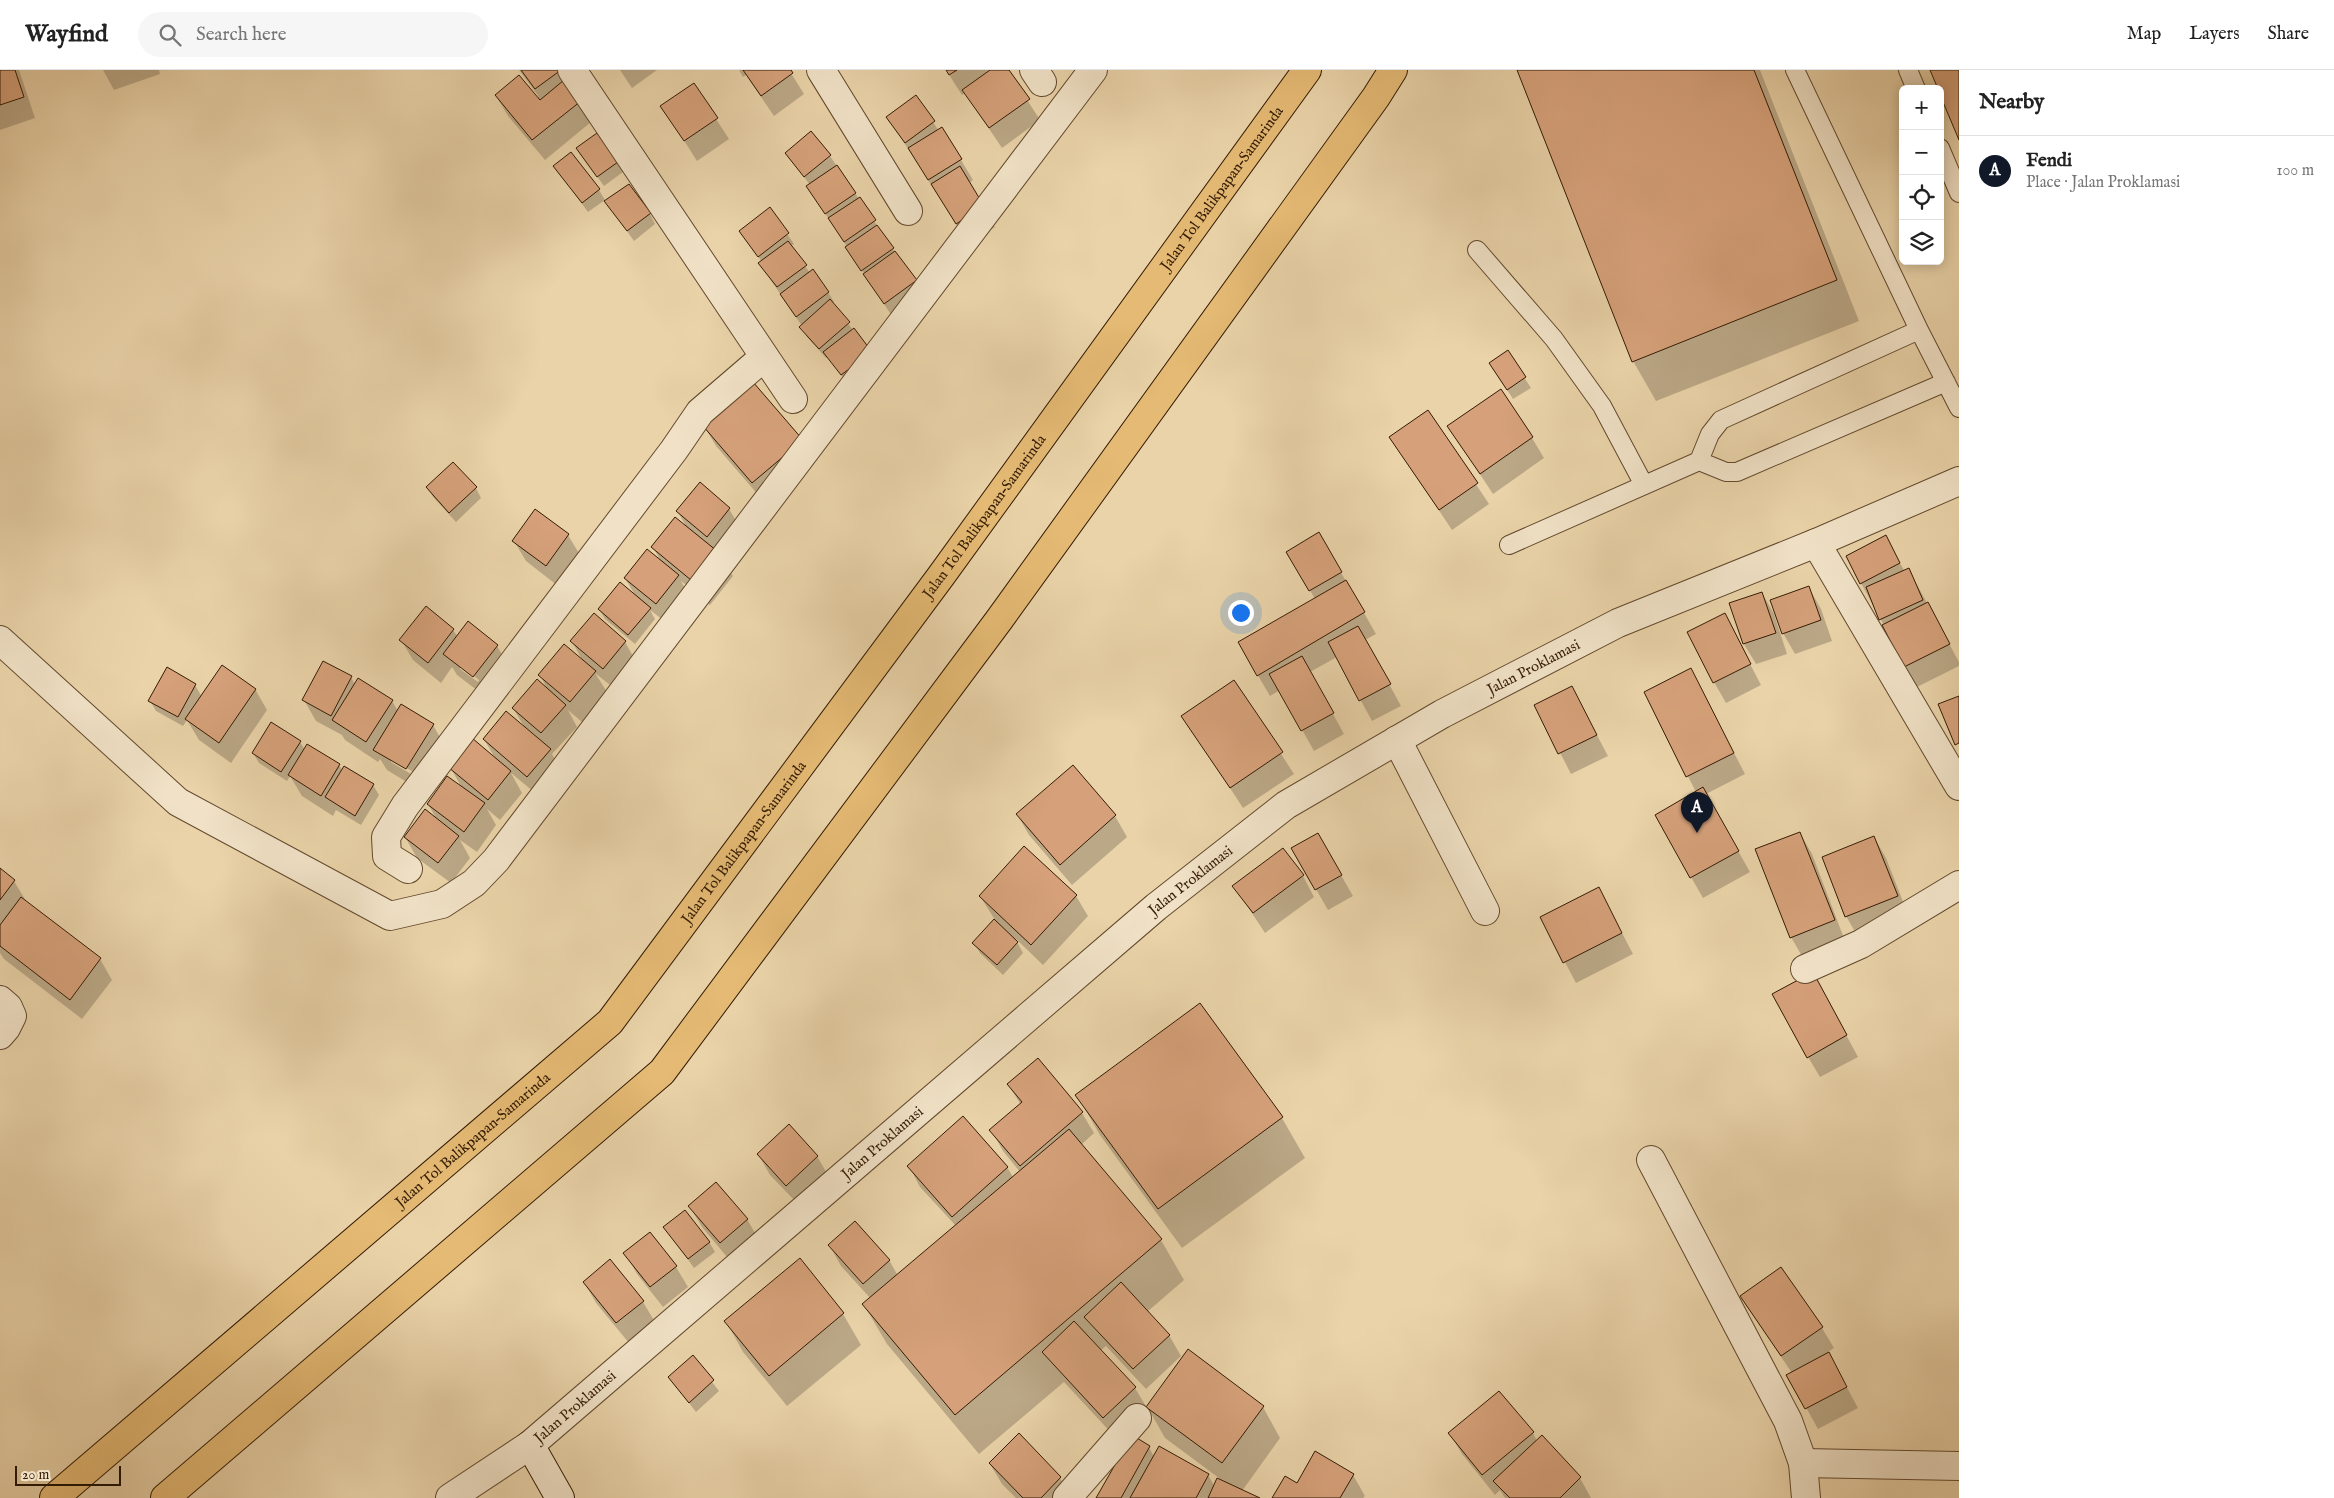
<!DOCTYPE html>
<html lang="en">
<head>
<meta charset="utf-8">
<style>
	body { margin:0; font-family:"IM FELL English",serif; background:#f6f6f6; color:#222 }
	.controls { position:absolute; right:15px; top:15px; display:grid; overflow:hidden; border-radius:8px; box-shadow:0 2px 12px #0003 }
	.controls button { width:45px; height:45px; display:grid; place-items:center; padding:0; border:0; border-bottom:1px solid #e0e0e0; background:#fff; color:#222; font:25px sans-serif }
	.scale { position:absolute; left:15px; bottom:12px; width:106px; box-sizing:border-box; padding-left:5px; border:2px solid #341b04; border-top:0; font-size:14px; line-height:18px; white-space:nowrap; color:#341b04; -webkit-text-stroke:4px #f1e2c7; paint-order:stroke }
	.you { position:absolute; left:1240px; top:542px; width:18px; height:18px; margin:-12px; border:4px solid #fff; border-radius:50%; background:#1a73e8; box-shadow:0 0 0 8px #1a73e833 }
	.badge { display:grid; place-items:center; width:32px; height:32px; border-radius:50%; background:#111827; color:#fff; font-size:16px; font-weight:700 }
	.pin { position:absolute; translate:-50% -41px; filter:drop-shadow(0 1px 2px #0008) }
	.pin::after { content:''; position:absolute; top:26px; width:18px; height:15px; background:inherit; clip-path:polygon(0 0,100% 0,50% 100%) }
	.list { margin:0; padding:0; list-style:none }
	h2 { display:flex; justify-content:space-between; align-items:center; height:65px; margin:0; padding:0 20px; font-size:21px }
	h2 small { font-size:16px; font-weight:400; color:#767676 }
	.list li { display:grid; grid-template-columns:32px 1fr auto; gap:15px; align-items:center; box-sizing:border-box; height:70px; padding:0 20px; border-top:1px solid #e0e0e0 }
	.list b { display:block; font-size:19px; white-space:nowrap }
	.list p { margin:0; font-size:16px; white-space:nowrap; color:#767676 }
	.list em { font-size:16px; font-style:normal; color:#767676 }
	.icon { flex:none; width:28px; height:28px; fill:none; stroke:currentColor; stroke-width:2; stroke-linecap:round; stroke-linejoin:round }
	.map { position:relative; flex:none; width:1959px; height:1428px; overflow:hidden }
	header { display:flex; align-items:center; gap:30px; box-sizing:border-box; height:70px; padding:0 25px; background:#fff; border-bottom:1px solid #e0e0e0 }
	header strong { font-size:24px }
	nav { display:flex; gap:28px; margin-inline-start:auto; font-size:18px }
	.search { width:350px; height:45px; background:#f6f6f6; display:flex; align-items:center; gap:12px; box-sizing:border-box; padding:0 18px; border-radius:28px; color:#767676; font-size:19px }
	main { display:flex }
	aside { flex:1; background:#fff }
	.map>svg:first-child { display:block }
	.shadow { fill:#0003; fill-rule:evenodd }
	.building { fill:#d6a17a; stroke:#341b04 }
	.lines { fill:none; stroke-linecap:round; stroke-linejoin:round }
	.lane-casing { stroke:#62492d; stroke-width:20 }
	.street-casing { stroke:#62492d; stroke-width:30 }
	.secondary-casing { stroke:#341b04; stroke-width:30 }
	.highway-casing { stroke:#341b04; stroke-width:30 }
	.lane { stroke:#f1e2c7; stroke-width:18 }
	.street { stroke:#f1e2c7; stroke-width:28 }
	.secondary { stroke:#f1e2c7; stroke-width:28 }
	.highway { stroke:#e5ba74; stroke-width:28 }
	.labels { text-anchor:middle; stroke-width:4; stroke-linejoin:round; paint-order:stroke }
	.street-label { font-size:15px; fill:#341b04; stroke:#f1e2c7 }
</style>
</head>
<body>
<header>
<strong>Wayfind</strong>
<div class="search"><svg class="icon" aria-label="search" viewBox="0 0 24 24"><circle cx="10" cy="10" r="6"/><path d="M15 15l6 6"/></svg>Search here</div>
<nav><a>Map</a><a>Layers</a><a>Share</a></nav>
</header>
<main>
<div class="map">
<svg width="1959" height="1428" viewBox="0 0 1959 1428">
	<rect width="100%" height="100%" fill="#ead3a9"/>
	<filter id="stains"><feTurbulence type="fractalNoise" baseFrequency=".004" numOctaves="4"/><feColorMatrix values="0 0 0 0 .2 0 0 0 0 .09 0 0 0 0 .02 0 0 0 .5 -.17"/></filter>
	<radialGradient id="worn" r=".72"><stop offset=".6" stop-color="#630" stop-opacity="0"/><stop offset="1" stop-color="#630" stop-opacity=".3"/></radialGradient>
	<path class="shadow" d="M 0,0 L 19,0 L 35,48 L 0,60 Z
		M 103,0 L 159,0 L 160,4 L 114,20 Z
		M 519,0 L 568,0 L 591,52 L 545,90 L 508,46 L 496,26 L 539,27 Z
		M 620,0 L 657,0 L 632,18 Z
		M 739,0 L 789,0 L 804,24 L 774,46 L 746,5 L 743,7 Z
		M 946,0 L 1008,0 L 1040,50 L 1002,78 L 965,23 L 962,25 Z
		M 1518,0 L 1760,0 L 1859,251 L 1656,331 L 1633,291 Z
		M 694,15 L 729,69 L 697,91 L 662,36 Z
		M 916,27 L 939,61 L 942,59 L 961,90 L 973,110 L 969,113 L 995,157 L 969,174 L 894,57 Z
		M 811,63 L 830,86 L 928,231 L 897,254 L 814,126 L 810,115 L 786,83 Z
		M 577,78 L 617,92 L 623,102 L 604,116 Z
		M 554,96 L 599,120 L 605,130 L 588,142 Z
		M 606,132 L 650,144 L 655,154 L 634,171 Z
		M 770,139 L 794,174 L 791,176 L 810,203 L 828,222 L 834,232 L 832,234 L 871,282 L 848,315 L 828,286 L 826,288 L 807,267 L 801,257 L 802,256 L 766,203 L 760,194 L 762,192 L 740,161 Z
		M 1508,282 L 1531,318 L 1513,329 L 1496,303 Z
		M 1428,342 L 1489,434 L 1452,460 L 1391,368 Z
		M 704,356 L 802,370 L 765,433 L 716,376 Z
		M 1449,357 L 1532,368 L 1544,388 L 1493,424 Z
		M 427,417 L 476,418 L 481,428 L 456,452 L 433,427 Z
		M 729,439 L 741,459 L 720,485 L 733,506 L 710,535 L 681,511 L 690,527 L 668,554 L 650,540 L 655,549 L 635,574 L 605,549 L 599,539 L 636,527 L 625,508 L 661,492 L 653,477 L 687,458 L 678,442 Z
		M 1319,464 L 1376,564 L 1365,570 L 1401,636 L 1372,651 L 1337,587 L 1310,602 L 1344,664 L 1314,681 L 1280,620 L 1270,626 L 1239,573 L 1315,529 L 1288,482 Z
		M 568,465 L 580,485 L 558,516 L 526,491 L 514,471 Z
		M 1885,466 L 1905,502 L 1909,500 L 1959,592 L 1959,596 L 1917,617 L 1861,513 Z
		M 1809,518 L 1821,539 L 1832,571 L 1795,584 L 1783,563 Z
		M 1762,523 L 1774,544 L 1787,584 L 1756,594 L 1744,574 L 1731,534 Z
		M 1724,544 L 1761,615 L 1726,633 L 1714,612 Z
		M 594,545 L 625,572 L 637,593 L 615,619 L 595,603 L 607,622 L 582,652 L 568,640 L 577,657 L 552,684 L 562,701 L 540,727 L 511,703 L 522,723 L 500,750 L 487,739 L 496,755 L 477,782 L 460,770 L 470,788 L 451,813 L 417,788 L 405,767 L 437,750 L 428,734 L 462,718 L 450,697 L 496,690 L 484,669 L 525,658 L 513,638 L 548,621 L 540,605 L 583,592 L 572,571 Z
		M 453,560 L 458,567 L 497,576 L 509,596 L 486,627 L 457,605 L 452,597 L 441,613 L 413,590 L 401,570 ZM 460,595 L 479,610 L 478,612 L 460,599 Z
		M 1691,600 L 1745,704 L 1706,724 L 1750,802 L 1703,828 L 1691,807 L 1696,722 L 1645,623 Z
		M 351,607 L 355,615 L 392,631 L 398,641 L 433,655 L 445,676 L 418,719 L 387,700 L 380,689 L 378,692 L 345,670 L 342,665 L 316,651 L 304,630 ZM 391,689 L 412,701 L 411,704 L 391,692 Z
		M 1234,611 L 1294,704 L 1243,738 L 1183,646 Z
		M 195,615 L 202,627 L 255,619 L 267,640 L 231,693 L 199,670 L 187,650 L 183,656 L 156,641 L 150,631 Z
		M 1572,618 L 1608,686 L 1571,704 L 1536,636 Z
		M 300,672 L 305,680 L 339,695 L 343,701 L 373,715 L 379,725 L 361,755 L 336,740 L 333,746 L 302,726 L 290,706 L 287,711 L 259,693 L 253,683 Z
		M 1073,697 L 1115,746 L 1127,767 L 1072,815 L 1029,765 L 1017,744 Z
		M 1800,763 L 1812,784 L 1845,871 L 1803,888 L 1791,867 L 1757,780 Z
		M 1318,765 L 1353,826 L 1328,840 L 1293,779 Z
		M 1874,767 L 1886,788 L 1909,847 L 1858,867 L 1846,846 Z
		M 0,800 L 14,811 L 26,831 L 100,889 L 112,910 L 82,949 L 4,889 L 0,883 Z
		M 1303,806 L 1314,827 L 1265,863 L 1234,816 Z
		M 1599,819 L 1633,884 L 1576,913 L 1541,847 Z
		M 980,826 L 1076,826 L 1088,846 L 1043,895 L 1015,868 L 1023,883 L 1003,905 L 980,883 L 974,873 L 995,850 Z
		M 1824,924 L 1858,987 L 1820,1007 L 1808,987 Z
		M 1038,989 L 1082,1043 L 1094,1063 L 1081,1075 L 1161,1170 L 1184,1210 L 1147,1242 L 1169,1265 L 1181,1286 L 1146,1319 L 1106,1276 L 1100,1281 L 1135,1318 L 1147,1338 L 1188,1281 L 1263,1337 L 1280,1368 L 1242,1421 L 1257,1428 L 1098,1428 L 1149,1377 L 1154,1387 L 1159,1378 L 1208,1405 L 1215,1417 L 1219,1408 L 1165,1368 L 1148,1338 L 1116,1368 L 1064,1312 L 979,1384 L 887,1274 L 864,1235 L 871,1229 L 841,1196 L 830,1176 L 889,1190 L 898,1206 L 956,1156 L 920,1117 L 909,1096 L 1007,1097 L 1013,1107 L 1020,1102 L 1003,1081 L 991,1060 L 1021,1035 L 1008,1014 Z
		M 1077,1025 L 1282,1048 L 1305,1088 L 1182,1178 L 1100,1065 Z
		M 758,1084 L 817,1086 L 829,1107 L 799,1135 L 770,1105 Z
		M 690,1137 L 747,1149 L 759,1170 L 732,1193 L 702,1157 Z
		M 665,1157 L 709,1172 L 715,1182 L 694,1198 Z
		M 625,1183 L 676,1197 L 688,1217 L 663,1237 L 637,1204 Z
		M 799,1190 L 843,1244 L 861,1275 L 787,1336 L 743,1282 L 726,1251 Z
		M 584,1212 L 643,1232 L 655,1252 L 629,1273 L 596,1233 Z
		M 1741,1227 L 1822,1258 L 1834,1278 L 1828,1282 L 1858,1338 L 1818,1359 L 1788,1305 L 1792,1303 Z
		M 693,1287 L 719,1321 L 696,1342 L 669,1307 Z
		M 1533,1363 L 1537,1371 L 1542,1367 L 1580,1408 L 1591,1428 L 1505,1428 L 1500,1420 L 1495,1425 L 1462,1384 L 1450,1364 Z
		M 1019,1365 L 1060,1408 L 1072,1428 L 1016,1428 L 1002,1414 L 990,1394 Z
		M 1353,1405 L 1365,1426 L 1363,1428 L 1274,1428 L 1298,1415 Z"/>
	<path class="building" d="M 0,0 L 15,0 L 24,27 L 0,35 Z
		M 521,0 L 561,0 L 535,19 Z
		M 743,0 L 791,0 L 793,3 L 761,26 Z
		M 946,0 L 957,0 L 949,5 Z
		M 990,0 L 1009,0 L 1030,29 L 989,58 L 962,20 Z
		M 1517,0 L 1754,0 L 1837,210 L 1632,292 Z
		M 1930,0 L 1959,0 L 1959,70 L 1940,25 L 1940,19 L 1938,19 Z
		M 519,5 L 540,30 L 564,10 L 581,31 L 532,70 L 495,25 Z
		M 694,13 L 718,48 L 684,71 L 660,36 Z
		M 916,25 L 935,51 L 905,73 L 886,47 Z
		M 942,57 L 962,89 L 928,110 L 908,78 Z
		M 811,61 L 831,85 L 804,107 L 785,83 Z
		M 597,63 L 618,92 L 597,107 L 576,78 Z
		M 571,82 L 600,119 L 582,133 L 553,96 Z
		M 837,95 L 856,123 L 825,144 L 806,116 Z
		M 960,96 L 984,136 L 956,154 L 931,114 Z
		M 629,114 L 651,143 L 627,161 L 604,131 Z
		M 860,127 L 876,150 L 844,172 L 828,148 Z
		M 770,137 L 789,163 L 758,187 L 739,161 Z
		M 877,155 L 894,178 L 861,201 L 845,177 Z
		M 788,171 L 807,195 L 777,217 L 758,193 Z
		M 895,181 L 917,210 L 884,234 L 863,204 Z
		M 813,199 L 829,222 L 796,247 L 780,224 Z
		M 830,229 L 850,252 L 819,279 L 799,257 Z
		M 854,258 L 872,282 L 841,305 L 823,282 Z
		M 1508,280 L 1526,307 L 1507,320 L 1489,293 Z
		M 753,312 L 803,370 L 752,413 L 703,356 Z
		M 1501,319 L 1533,367 L 1480,404 L 1447,356 Z
		M 1428,340 L 1478,413 L 1439,440 L 1389,367 Z
		M 453,392 L 477,417 L 449,443 L 426,417 Z
		M 700,412 L 730,438 L 707,467 L 676,441 Z
		M 535,439 L 569,464 L 546,496 L 512,471 Z
		M 675,447 L 722,485 L 697,515 L 651,477 Z
		M 1319,462 L 1342,502 L 1309,521 L 1286,482 Z
		M 1886,465 L 1900,493 L 1860,514 L 1846,486 Z
		M 647,479 L 679,505 L 656,534 L 624,508 Z
		M 1909,498 L 1923,530 L 1879,550 L 1866,517 Z
		M 1346,510 L 1365,542 L 1257,606 L 1238,572 Z
		M 620,512 L 651,538 L 628,565 L 598,539 Z
		M 1809,516 L 1821,550 L 1782,564 L 1770,530 Z
		M 1762,522 L 1776,563 L 1743,574 L 1729,533 Z
		M 1928,532 L 1950,574 L 1904,597 L 1882,555 Z
		M 426,536 L 454,559 L 428,593 L 399,570 Z
		M 594,543 L 626,571 L 603,599 L 570,571 Z
		M 1725,543 L 1751,594 L 1713,613 L 1687,562 Z
		M 468,551 L 498,575 L 473,607 L 443,584 Z
		M 1358,556 L 1391,614 L 1359,631 L 1328,572 Z
		M 564,574 L 596,601 L 570,632 L 538,605 Z
		M 1302,586 L 1334,643 L 1301,661 L 1269,604 Z
		M 323,591 L 352,606 L 331,646 L 302,630 Z
		M 222,595 L 256,619 L 219,673 L 185,649 Z
		M 167,597 L 196,614 L 178,647 L 148,631 Z
		M 1691,598 L 1734,683 L 1686,707 L 1644,622 Z
		M 358,608 L 393,630 L 366,672 L 332,650 Z
		M 537,609 L 566,635 L 541,663 L 512,638 Z
		M 1234,610 L 1283,682 L 1230,718 L 1181,646 Z
		M 1572,616 L 1597,665 L 1558,684 L 1534,635 Z
		M 1959,626 L 1959,673 L 1955,675 L 1938,634 Z
		M 401,634 L 434,654 L 406,699 L 373,680 Z
		M 506,641 L 551,679 L 527,707 L 483,669 Z
		M 271,652 L 301,671 L 281,702 L 252,683 Z
		M 472,668 L 511,701 L 488,730 L 448,697 Z
		M 307,674 L 340,694 L 321,726 L 288,705 Z
		M 1073,695 L 1116,745 L 1060,795 L 1016,744 Z
		M 344,696 L 374,714 L 355,746 L 325,727 Z
		M 447,706 L 485,733 L 464,762 L 427,734 Z
		M 1703,717 L 1739,781 L 1690,808 L 1655,745 Z
		M 425,739 L 459,766 L 438,793 L 404,767 Z
		M 1800,762 L 1835,850 L 1790,868 L 1755,779 Z
		M 1318,763 L 1342,805 L 1315,820 L 1291,778 Z
		M 1874,766 L 1898,826 L 1845,847 L 1822,787 Z
		M 1024,776 L 1077,825 L 1031,875 L 979,826 Z
		M 1283,778 L 1304,805 L 1253,843 L 1232,816 Z
		M 0,798 L 15,810 L 0,830 Z
		M 1599,817 L 1622,863 L 1563,893 L 1540,847 Z
		M 21,827 L 101,888 L 70,930 L 0,876 L 0,855 Z
		M 994,849 L 1018,872 L 997,895 L 972,873 Z
		M 1813,902 L 1847,965 L 1807,988 L 1772,924 Z
		M 1200,933 L 1283,1047 L 1158,1139 L 1075,1025 Z
		M 1038,988 L 1083,1042 L 1020,1096 L 989,1060 L 1022,1032 L 1007,1014 Z
		M 963,1046 L 1008,1097 L 952,1147 L 907,1096 Z
		M 789,1054 L 818,1086 L 786,1116 L 757,1084 Z
		M 1069,1059 L 1162,1169 L 955,1345 L 862,1234 Z
		M 716,1112 L 748,1149 L 720,1173 L 688,1136 Z
		M 685,1140 L 710,1172 L 688,1189 L 663,1157 Z
		M 855,1151 L 890,1190 L 863,1214 L 828,1175 Z
		M 650,1162 L 677,1196 L 650,1217 L 623,1183 Z
		M 800,1188 L 844,1243 L 769,1306 L 724,1251 Z
		M 610,1189 L 644,1231 L 616,1253 L 583,1212 Z
		M 1781,1197 L 1823,1257 L 1781,1286 L 1740,1226 Z
		M 1121,1212 L 1170,1265 L 1133,1299 L 1084,1247 Z
		M 1074,1251 L 1136,1317 L 1103,1348 L 1042,1282 Z
		M 1188,1279 L 1264,1336 L 1222,1393 L 1146,1337 Z
		M 1829,1282 L 1847,1317 L 1805,1339 L 1786,1305 Z
		M 693,1285 L 714,1310 L 689,1333 L 668,1307 Z
		M 1499,1321 L 1534,1362 L 1482,1405 L 1448,1363 Z
		M 1019,1363 L 1061,1407 L 1041,1428 L 1023,1428 L 989,1393 Z
		M 1132,1365 L 1150,1376 L 1121,1428 L 1096,1428 Z
		M 1542,1365 L 1581,1407 L 1560,1428 L 1510,1428 L 1493,1411 Z
		M 1159,1376 L 1209,1404 L 1196,1428 L 1130,1428 Z
		M 1315,1381 L 1354,1404 L 1340,1428 L 1272,1428 L 1285,1406 L 1297,1413 Z
		M 1217,1408 L 1260,1428 L 1208,1428 Z"/>
	<g class="lines">
		<defs>
			<path id="lane" d="M 1795,0 L 1919,260 L 1959,338
				M 1908,0 L 1916,19
				M 1940,78 L 1959,123
				M 1477,180 L 1554,269 L 1602,336 L 1644,415
				M 1699,391 L 1726,402 L 1737,402 L 1946,312
				M 1509,475 L 1699,391 L 1710,364 L 1721,350 L 1919,260"/>
			<g id="street">
				<path d="M 572,0 L 793,329"/>
				<path d="M 821,0 L 908,141"/>
				<path d="M 1034,0 L 1042,12"/>
				<path d="M 1816,473 L 1959,716"/>
				<path d="M 0,570 L 178,732 L 390,846 L 442,834 L 474,813 L 496,790 L 1093,0"/>
				<path d="M 1397,670 L 1485,841"/>
				<path d="M 408,799 L 387,786 L 386,767 L 405,736 L 674,380 L 700,342 L 764,287"/>
				<path d="M 1805,899 L 1861,874 L 1959,815"/>
				<path d="M 0,930 L 8,937 L 12,946 L 6,958 L 0,965"/>
				<path d="M 1651,1090 L 1788,1351 L 1803,1393 L 1806,1428"/>
				<path d="M 1803,1393 L 1959,1396"/>
				<path id="s1" d="M 450,1428 L 530,1375 L 1156,837 L 1286,735 L 1442,644 L 1618,553 L 1816,473 L 1959,411"/>
				<path d="M 1067,1428 L 1137,1348"/>
			</g>
			<path id="secondary" d="M 530,1375 L 560,1428"/>
			<g id="highway">
				<path id="s2" d="M 54,1428 L 610,952 L 941,506 L 1307,0"/>
				<path d="M 165,1428 L 662,1002 L 999,550 L 1376,27 L 1393,0"/>
			</g>
		</defs>
		<use href="#lane" class="lane-casing"/>
		<use href="#street" class="street-casing"/>
		<use href="#secondary" class="secondary-casing"/>
		<use href="#highway" class="highway-casing"/>
		<use href="#lane" class="lane"/>
		<use href="#street" class="street"/>
		<use href="#secondary" class="secondary"/>
		<use href="#highway" class="highway"/>
	</g>
	<g class="labels">
		<g class="street-label">
			<text dy="5" stroke="none"><textPath href="#s2" startOffset="1766">Jalan Tol Balikpapan–Samarinda</textPath></text>
			<text dy="5" stroke="none"><textPath href="#s2" startOffset="1361">Jalan Tol Balikpapan–Samarinda</textPath></text>
			<text dy="5" stroke="none"><textPath href="#s1" startOffset="1370">Jalan Proklamasi</textPath></text>
			<text dy="5" stroke="none"><textPath href="#s2" startOffset="956">Jalan Tol Balikpapan–Samarinda</textPath></text>
			<text dy="5" stroke="none"><textPath href="#s1" startOffset="965">Jalan Proklamasi</textPath></text>
			<text dy="5" stroke="none"><textPath href="#s2" startOffset="551">Jalan Tol Balikpapan–Samarinda</textPath></text>
			<text dy="5" stroke="none"><textPath href="#s1" startOffset="560">Jalan Proklamasi</textPath></text>
			<text dy="5" stroke="none"><textPath href="#s1" startOffset="155">Jalan Proklamasi</textPath></text>
		</g>
	</g>
	<rect width="100%" height="100%" filter="url(#stains)"/>
	<rect width="100%" height="100%" fill="url(#worn)"/>
</svg>
<div class="controls">
<button>+</button>
<button>−</button>
<button><svg class="icon" aria-label="locate" viewBox="0 0 24 24"><circle cx="12" cy="12" r="6"/><path d="M12 2v4M12 18v4M2 12h4M18 12h4"/></svg></button>
<button><svg class="icon" aria-label="layers" viewBox="0 0 24 24"><path d="M12 4l9 5-9 5-9-5zM3 14l9 5 9-5"/></svg></button>
</div>
<div class="scale">20 m</div>
<div class="you"></div>
<div class="pin badge" style="left:1697px;top:763px">A</div>
</div>
<aside>
<h2>Nearby<small></small></h2>
<ul class="list">
<li><span class="badge">A</span><div><b>Fendi</b><p>Place · Jalan Proklamasi</p></div><em>100 m</em></li>
</ul>
</aside>
</main>
</body>
</html>
